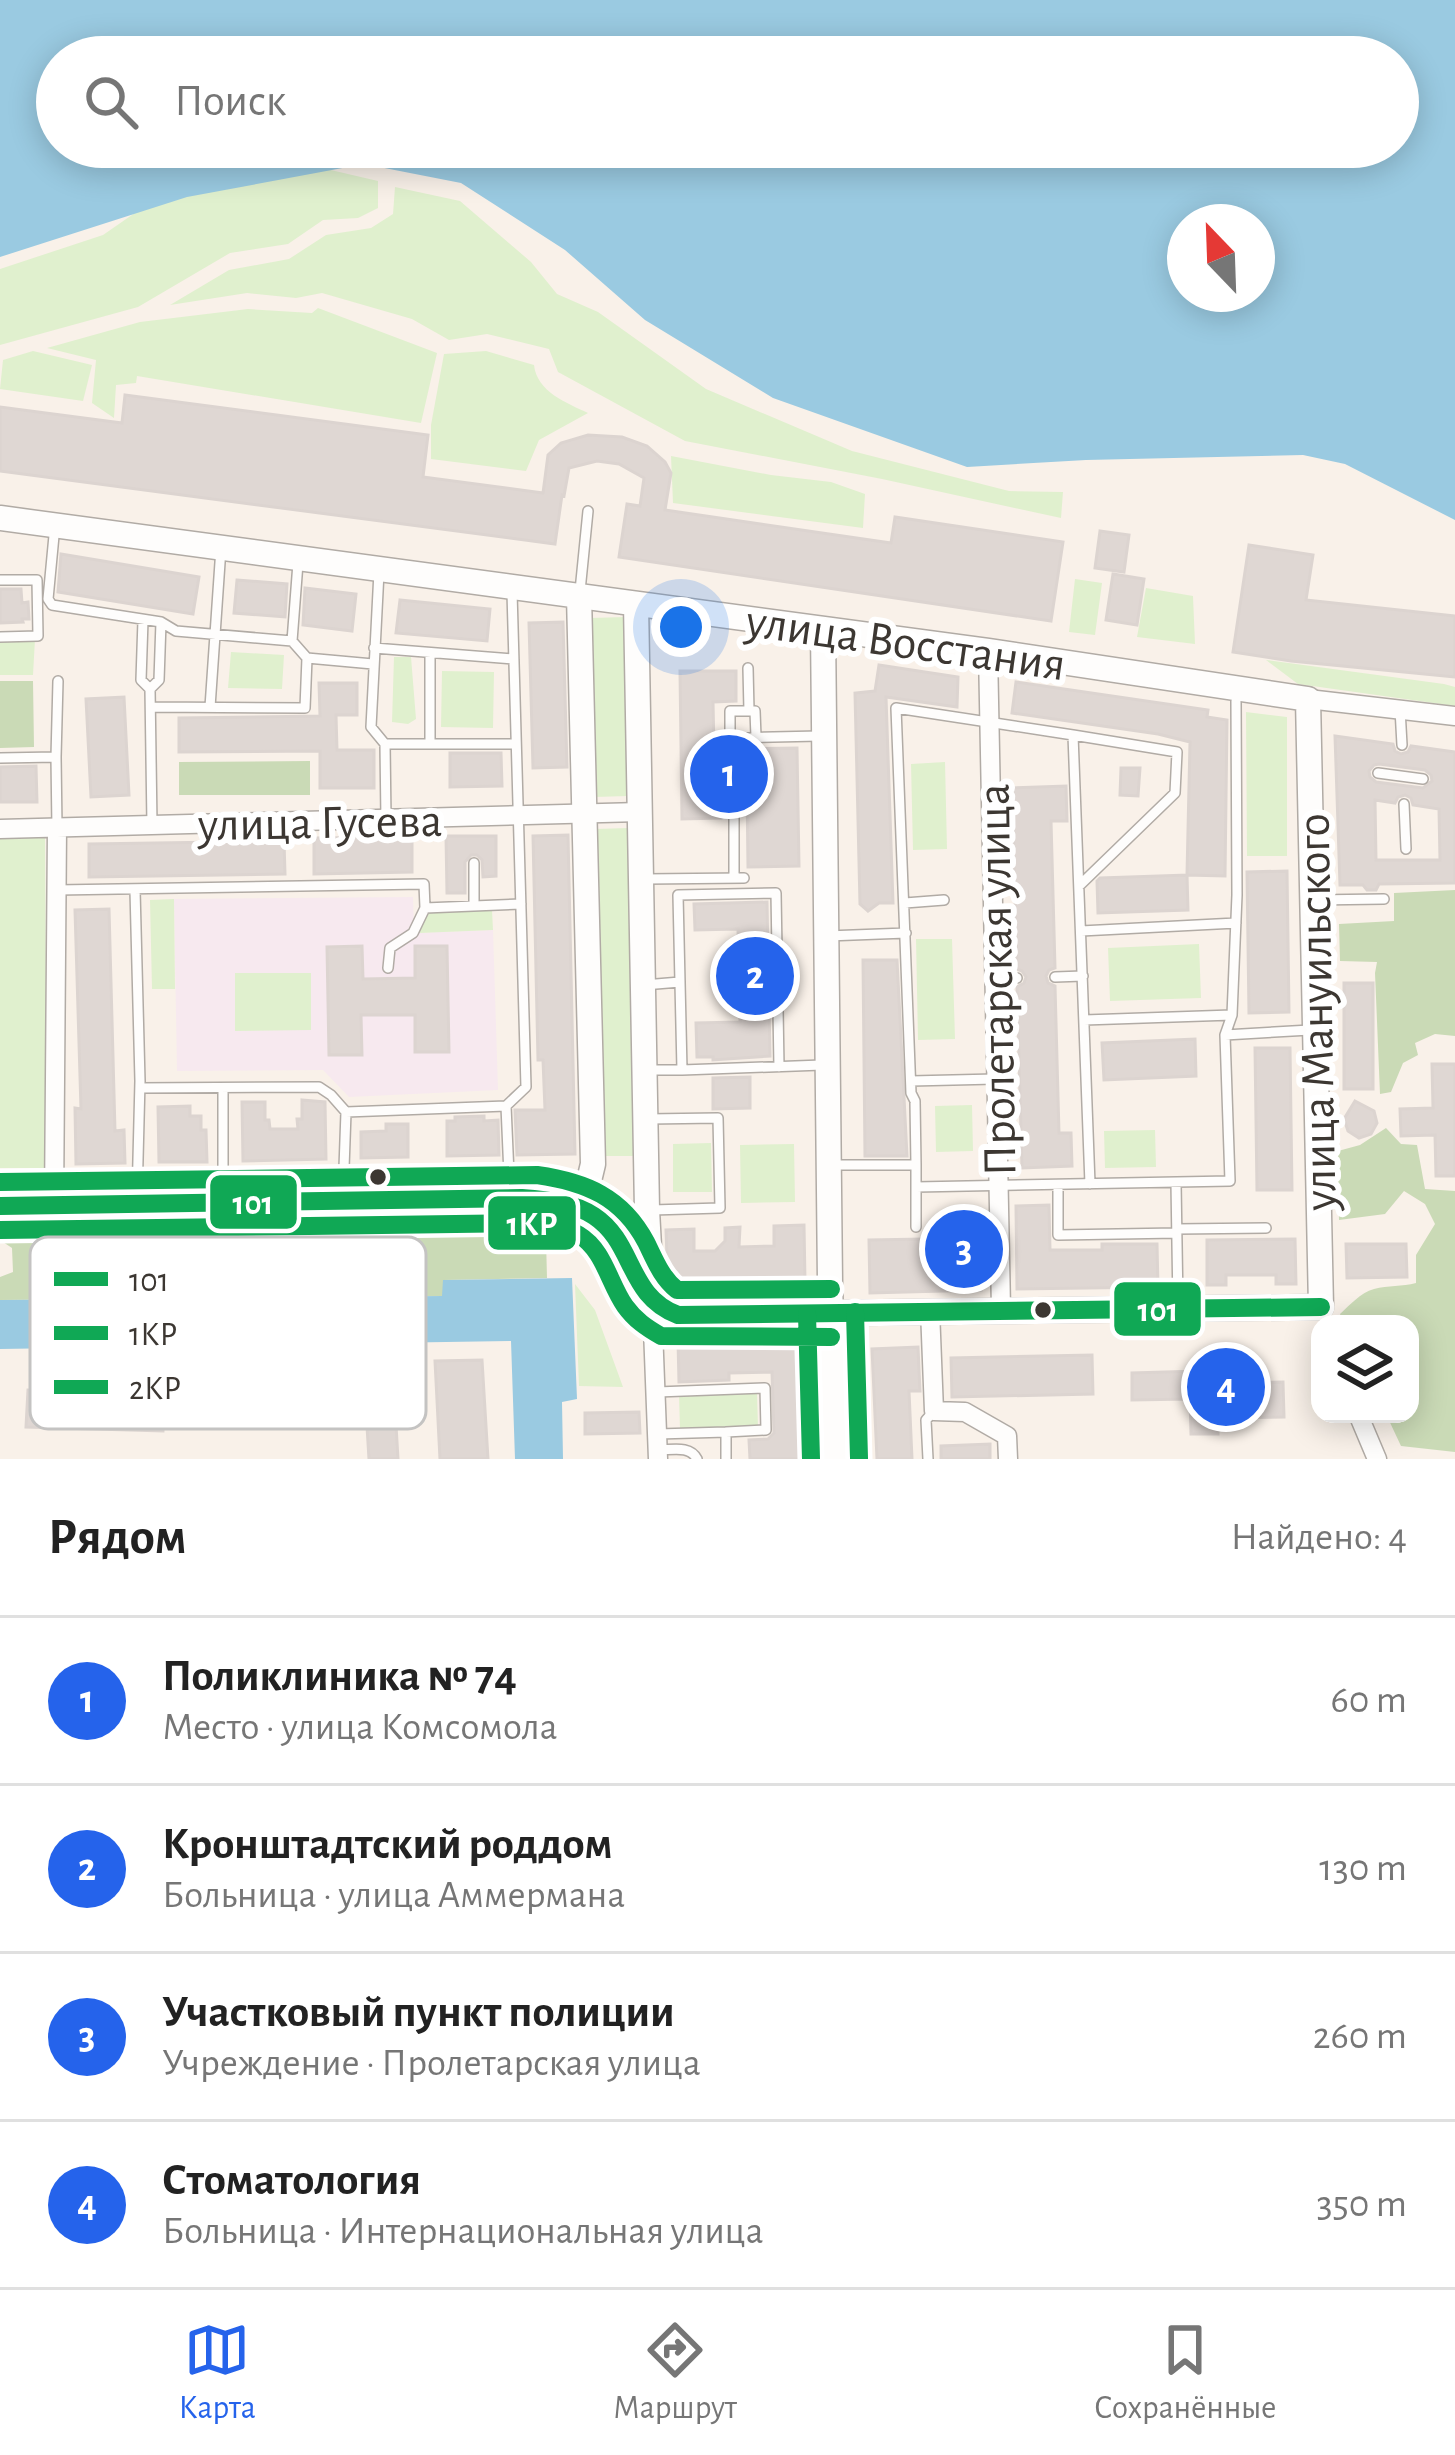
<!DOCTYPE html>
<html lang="ru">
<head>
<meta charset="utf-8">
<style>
	body { margin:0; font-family:"Alegreya Sans",sans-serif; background:#f2f2f2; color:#222 }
	.controls { position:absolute; right:36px; bottom:36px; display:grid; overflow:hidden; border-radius:24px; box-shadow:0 6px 30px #0003 }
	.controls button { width:108px; height:108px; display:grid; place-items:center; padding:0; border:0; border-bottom:3px solid #e0e0e0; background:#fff; color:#222; font:60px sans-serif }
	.compass { position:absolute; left:1167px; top:204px; width:108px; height:108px; border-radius:50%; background:#fff; box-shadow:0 6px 30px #0003; rotate:337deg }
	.you { position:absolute; left:681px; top:627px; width:42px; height:42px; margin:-30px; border:9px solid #fff; border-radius:50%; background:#1a73e8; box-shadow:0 0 0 18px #1a73e833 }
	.badge { display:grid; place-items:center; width:78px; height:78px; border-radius:50%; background:#2563eb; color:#fff; font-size:39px; font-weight:700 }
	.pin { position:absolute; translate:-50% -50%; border:6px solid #fff; box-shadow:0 3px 12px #0006 }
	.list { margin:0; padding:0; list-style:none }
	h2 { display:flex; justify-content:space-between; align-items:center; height:156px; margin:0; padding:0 48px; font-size:51px }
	h2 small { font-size:39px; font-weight:400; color:#767676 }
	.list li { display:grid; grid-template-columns:78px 1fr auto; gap:36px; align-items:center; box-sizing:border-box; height:168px; padding:0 48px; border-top:3px solid #e0e0e0 }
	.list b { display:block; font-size:45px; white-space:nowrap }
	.list p { margin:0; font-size:39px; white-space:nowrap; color:#767676 }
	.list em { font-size:39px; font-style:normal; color:#767676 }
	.icon { flex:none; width:66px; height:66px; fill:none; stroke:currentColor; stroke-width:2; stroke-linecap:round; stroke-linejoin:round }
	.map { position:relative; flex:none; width:1455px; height:1459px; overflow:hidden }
	.search { position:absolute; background:#fff; box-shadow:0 6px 30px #0003; left:36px; right:36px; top:36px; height:132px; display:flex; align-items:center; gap:30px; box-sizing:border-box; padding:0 42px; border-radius:66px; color:#767676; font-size:45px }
	.sheet { height:828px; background:#fff }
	nav { display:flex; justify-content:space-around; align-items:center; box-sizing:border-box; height:168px; border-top:3px solid #e0e0e0; background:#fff; font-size:33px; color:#767676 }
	nav a { display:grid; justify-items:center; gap:6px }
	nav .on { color:#2563eb }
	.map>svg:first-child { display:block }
	.education { fill:#f7e9ef }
	.green { fill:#e0f0ce }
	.forest { fill:#cadab6; fill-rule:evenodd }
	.water { fill:#9acae1; fill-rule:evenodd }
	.building { fill:#dfd7d3; stroke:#dcd4d0; stroke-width:3; fill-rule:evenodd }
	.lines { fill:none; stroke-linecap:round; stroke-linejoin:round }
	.service-casing { stroke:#b1aba5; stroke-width:12 }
	.minor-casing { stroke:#b1aba5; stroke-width:21 }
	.tertiary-casing { stroke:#b1aba5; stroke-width:27 }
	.service { stroke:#fefdfc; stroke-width:9 }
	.minor { stroke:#fefdfc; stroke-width:18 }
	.tertiary { stroke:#fefdfc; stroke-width:24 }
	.bus-1-casing { stroke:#fff; stroke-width:27 }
	.bus-2-casing { stroke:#fff; stroke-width:27 }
	.bus-3-casing { stroke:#fff; stroke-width:27 }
	.bus-1 { stroke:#10a855; stroke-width:18 }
	.bus-2 { stroke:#10a855; stroke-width:18 }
	.bus-3 { stroke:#10a855; stroke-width:18 }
	.bus-dot { fill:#3c3732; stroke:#fff; stroke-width:4.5 }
	.labels { text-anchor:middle; stroke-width:12; stroke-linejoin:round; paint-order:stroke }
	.street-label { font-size:48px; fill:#3c3732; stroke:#fff }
	.key { fill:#fff; stroke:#c4c3c2; stroke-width:3 }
	.key-label { font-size:33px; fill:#3c3732 }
	.line-badge { stroke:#fff; stroke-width:4.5 }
	.badge-label { font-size:33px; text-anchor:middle; font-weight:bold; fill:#fff }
</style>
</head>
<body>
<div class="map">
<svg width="1455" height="1459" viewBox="0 0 1455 1459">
	<rect width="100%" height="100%" fill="#f9f1e9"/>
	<path class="education" d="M 413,897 L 414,933 L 493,930 L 498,1090 L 349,1097 L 323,1070 L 177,1071 L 174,899 Z"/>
	<path class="green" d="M 305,164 L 378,181 L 378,208 L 358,218 L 323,220 L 288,244 L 230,253 L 138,307 L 0,345 L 0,269 L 103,235 L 168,190 Z
		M 395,187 L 460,201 L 531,262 L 557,294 L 598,312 L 706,389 L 852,451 L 1009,491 L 1063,492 L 1061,518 L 882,479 L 685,441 L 558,372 L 549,349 L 487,334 L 449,340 L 412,319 L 322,293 L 296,298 L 247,293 L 170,305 L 229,270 L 289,259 L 326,235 L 371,228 L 393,214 Z
		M 318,308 L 437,353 L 421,423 L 137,376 L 136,383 L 116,385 L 114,418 L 92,403 L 96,360 L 47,348 L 140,322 L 248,309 L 312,313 Z
		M 33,351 L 92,365 L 83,401 L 0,389 L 3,360 Z
		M 486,351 L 534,365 C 537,392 567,403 588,413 L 539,440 L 526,471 L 431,459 L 431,425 L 444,354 Z
		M 671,456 L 771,475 L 831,482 L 865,494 L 863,528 L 673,503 Z
		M 1075,579 L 1102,583 L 1095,635 L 1069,632 Z
		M 1146,588 L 1193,596 L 1195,644 L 1137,637 Z
		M 625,617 L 628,796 L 594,797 L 591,618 Z
		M 0,631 L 9,631 L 35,639 L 33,675 L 0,675 Z
		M 231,652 L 284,655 L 282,689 L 228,688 Z
		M 394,657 L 411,657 L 416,719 L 408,724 L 392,722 Z
		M 1266,660 L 1444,684 L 1455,687 L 1455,706 L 1298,684 Z
		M 442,671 L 494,672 L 493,728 L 441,727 Z
		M 1246,712 L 1287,717 L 1287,856 L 1247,856 Z
		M 945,762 L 947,849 L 913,850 L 911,764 Z
		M 629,828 L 635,1156 L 600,1156 L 595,829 Z
		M 45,836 L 47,1168 L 0,1168 L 0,839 Z
		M 174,899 L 175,989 L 152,989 L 150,900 Z
		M 492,910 L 493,930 L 419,933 L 428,913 Z
		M 916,939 L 952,939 L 955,1039 L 918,1040 Z
		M 1199,944 L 1201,998 L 1110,1001 L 1108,948 Z
		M 235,973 L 311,973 L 311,1030 L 235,1031 Z
		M 972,1105 L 973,1151 L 936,1152 L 935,1106 Z
		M 1155,1130 L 1156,1167 L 1105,1168 L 1104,1131 Z
		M 711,1143 L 712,1192 L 673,1192 L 673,1144 Z
		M 794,1144 L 795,1202 L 741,1203 L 740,1145 Z
		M 575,1284 L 595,1310 L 623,1387 L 579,1386 Z
		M 757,1393 L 758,1427 L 680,1429 L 679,1395 Z"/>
	<path class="forest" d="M 0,681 L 33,681 L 34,747 L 0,748 Z
		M 310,761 L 310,795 L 179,795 L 179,762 Z
		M 1455,890 L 1455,1036 L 1435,1034 L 1415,1043 L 1418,1055 L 1403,1063 L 1391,1092 L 1380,1094 L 1375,973 L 1377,962 L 1340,961 L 1339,924 L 1394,921 L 1394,893 Z
		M 1386,1128 L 1401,1144 L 1417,1145 L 1425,1189 L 1455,1191 L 1455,1452 L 1401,1446 L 1386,1414 L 1410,1414 L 1410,1324 L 1344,1324 L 1340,1314 C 1350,1305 1360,1293 1374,1289 C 1388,1285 1402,1287 1416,1283 L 1416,1255 L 1435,1224 L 1425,1204 L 1404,1191 L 1385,1214 L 1339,1220 L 1338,1151 L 1360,1145 Z
		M 490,1223 L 492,1239 L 546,1239 L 547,1278 L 444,1280 L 443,1296 L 0,1300 L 0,1277 L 13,1272 L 12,1248 L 0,1240 L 0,1233 ZM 276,1239 L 298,1239 L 303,1249 L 303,1264 L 294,1272 L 275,1272 L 266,1263 L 267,1246 Z"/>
	<path class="water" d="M 0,0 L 1455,0 L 1455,520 L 1345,464 L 1303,455 L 1086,460 L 967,467 L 773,398 L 645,320 L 565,250 L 461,183 L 364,164 L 187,197 L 0,257 ZM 57,57 L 1398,57 L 1398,147 L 57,147 ZM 1185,222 L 1257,222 L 1257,294 L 1185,294 Z
		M 572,1278 L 577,1399 L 562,1402 L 563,1459 L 515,1459 L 511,1341 L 0,1349 L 0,1300 L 442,1296 L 443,1280 Z"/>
	<path class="building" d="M 125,395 L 428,435 L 423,477 L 543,493 L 548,455 L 561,443 L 588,435 L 622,437 L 647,446 L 665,462 L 671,473 L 665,510 L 891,543 L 895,517 L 1063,542 L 1051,621 L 619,557 L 627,504 L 640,506 L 644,478 L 619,464 L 597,461 L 569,468 L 564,496 L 562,495 L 555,544 L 0,471 L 0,407 L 122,423 Z
		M 1100,531 L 1129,535 L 1124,572 L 1095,568 Z
		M 1249,545 L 1313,555 L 1306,600 L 1455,616 L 1455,677 L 1291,661 L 1233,652 Z
		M 61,554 L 199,577 L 193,614 L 58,592 Z
		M 1113,574 L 1144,579 L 1137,625 L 1106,620 Z
		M 237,580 L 287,584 L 285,617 L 234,613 Z
		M 305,588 L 356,594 L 352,631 L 303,625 Z
		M 0,589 L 21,589 L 22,603 L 28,602 L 29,619 L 22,619 L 23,622 L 0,623 Z
		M 400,600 L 490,609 L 487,641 L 396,633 Z
		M 563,622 L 567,767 L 533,768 L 529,623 Z
		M 879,665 L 958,677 L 957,707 L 886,697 L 893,903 L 879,903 L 868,911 L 860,904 L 855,693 L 875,691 Z
		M 680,671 L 736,671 L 736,701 L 713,702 L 714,749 L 797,748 L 799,866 L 748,867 L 747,789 L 721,790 L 721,818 L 682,819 Z
		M 1016,682 L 1208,710 L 1207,717 L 1227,720 L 1225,876 L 1187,875 L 1190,742 L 1158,734 L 1012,713 Z
		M 319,683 L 357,683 L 357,715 L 336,715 L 337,750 L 374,750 L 374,788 L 320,788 L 320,751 L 179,752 L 179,718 L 320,716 Z
		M 124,697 L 129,795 L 91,797 L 86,699 Z
		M 1335,736 L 1393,744 L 1395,751 L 1401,754 L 1408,752 L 1411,746 L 1455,752 L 1455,883 L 1379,884 L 1376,890 L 1367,890 L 1363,885 L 1340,885 ZM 1379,764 L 1425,770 L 1431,775 L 1432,781 L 1423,788 L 1376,782 L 1370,777 L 1369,771 L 1374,765 ZM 1405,795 L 1411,798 L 1413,805 L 1439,809 L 1440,860 L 1376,860 L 1375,800 L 1395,803 L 1398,797 Z
		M 450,753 L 501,753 L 502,786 L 450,787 Z
		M 36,766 L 37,802 L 0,802 L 0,767 Z
		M 1121,768 L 1140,768 L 1138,796 L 1120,795 Z
		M 1066,786 L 1067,821 L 1051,821 L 1055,968 L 1049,970 L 1046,976 L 1048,983 L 1055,986 L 1059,1133 L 1071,1133 L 1072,1166 L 1022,1168 L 1017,987 L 1024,983 L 1026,977 L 1022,971 L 1017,969 L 1012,788 Z
		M 568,835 L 575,1154 L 517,1155 L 515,1110 L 545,1110 L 543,1060 L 538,1060 L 533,836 Z
		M 446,836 L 496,836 L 496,876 L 483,877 L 482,860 L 477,855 L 471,855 L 465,862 L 465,893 L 447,893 Z
		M 412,837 L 412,872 L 314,874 L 314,838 Z
		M 284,841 L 285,874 L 89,877 L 89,844 Z
		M 1287,871 L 1289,1012 L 1249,1013 L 1247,872 Z
		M 1187,875 L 1188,910 L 1098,913 L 1097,881 L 1100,878 Z
		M 767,902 L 770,1056 L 713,1060 L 713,1057 L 697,1057 L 696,1023 L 740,1022 L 738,929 L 695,930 L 694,904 Z
		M 109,909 L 115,1131 L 124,1130 L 125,1163 L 76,1164 L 75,1108 L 81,1109 L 75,910 Z
		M 362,946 L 363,979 L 415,978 L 415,946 L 447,946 L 449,1052 L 415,1052 L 415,1015 L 361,1015 L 362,1055 L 329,1055 L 327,947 Z
		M 863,960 L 897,960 L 907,1156 L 865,1156 Z
		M 1344,983 L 1373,983 L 1373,1089 L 1344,1089 Z
		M 1195,1039 L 1196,1076 L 1104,1080 L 1102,1043 Z
		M 1255,1048 L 1290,1048 L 1292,1190 L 1257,1190 Z
		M 1432,1064 L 1455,1064 L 1455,1176 L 1436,1176 L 1435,1135 L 1401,1136 L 1400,1109 L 1433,1108 Z
		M 750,1077 L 750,1108 L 713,1109 L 713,1078 Z
		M 302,1100 L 325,1102 L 326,1159 L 243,1161 L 242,1102 L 265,1102 L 265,1120 L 269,1120 L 270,1129 L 298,1129 L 297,1119 L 302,1119 Z
		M 1355,1101 L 1374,1111 L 1377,1123 L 1371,1134 L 1359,1138 L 1348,1131 L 1344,1119 Z
		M 190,1106 L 190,1116 L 201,1116 L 201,1130 L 206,1130 L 207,1162 L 159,1162 L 158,1107 Z
		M 484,1116 L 484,1121 L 498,1120 L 499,1155 L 447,1156 L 447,1121 L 455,1121 L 455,1117 Z
		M 386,1124 L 408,1124 L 408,1157 L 361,1158 L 361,1132 L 386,1131 Z
		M 1049,1205 L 1050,1250 L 1102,1250 L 1102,1244 L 1157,1244 L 1158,1287 L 1017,1289 L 1016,1206 Z
		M 804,1225 L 805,1282 L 798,1289 L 675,1291 L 668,1284 L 666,1230 L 694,1229 L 694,1251 L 715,1251 L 725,1241 L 725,1228 L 740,1227 L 739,1247 L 774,1246 L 774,1226 Z
		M 957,1228 L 980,1228 L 981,1290 L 870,1293 L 869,1240 L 923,1239 L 923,1254 L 958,1253 Z
		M 1295,1239 L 1296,1284 L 1276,1284 L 1276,1275 L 1226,1275 L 1226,1285 L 1207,1285 L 1207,1240 Z
		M 1346,1244 L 1406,1244 L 1407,1277 L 1347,1278 Z
		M 811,1337 L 813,1459 L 750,1459 L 749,1440 L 768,1439 L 774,1433 L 772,1372 L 729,1373 L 729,1380 L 679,1382 L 678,1341 Z
		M 918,1347 L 920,1391 L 909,1391 L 912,1459 L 877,1459 L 872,1349 Z
		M 1092,1355 L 1093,1394 L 952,1397 L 951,1358 Z
		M 482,1360 L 488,1459 L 440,1459 L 435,1361 Z
		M 66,1371 L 129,1373 L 128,1405 L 164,1406 L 163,1431 L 26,1427 L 28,1390 L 65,1391 Z
		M 1198,1371 L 1198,1384 L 1283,1382 L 1284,1417 L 1218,1418 L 1218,1434 L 1191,1434 L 1190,1399 L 1132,1400 L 1132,1373 Z
		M 395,1408 L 398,1459 L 369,1459 L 366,1410 Z
		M 639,1412 L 640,1433 L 585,1434 L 585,1413 Z
		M 990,1444 L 990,1459 L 941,1459 L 941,1446 Z"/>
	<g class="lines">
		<defs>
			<path id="service" d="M 55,525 L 48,599 L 52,605 L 161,622 L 176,631 L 292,641 L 307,658 L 373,664
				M 379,572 L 371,727 L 385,744 L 386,819
				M 0,580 L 37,580 L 38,636 L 0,637
				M 580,591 L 588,511
				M 143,620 L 141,680 L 150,689
				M 292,641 L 298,563
				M 374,648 L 514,659
				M 430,653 L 430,744
				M 748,668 L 749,711 L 730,711 L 730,738 L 819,736
				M 151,707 L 305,708 L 307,658
				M 210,707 L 221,548
				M 1400,709 L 1402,745
				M 749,711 L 755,711 L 756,737
				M 1073,735 L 1177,752 L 1175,793 L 1079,886
				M 385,744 L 516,744
				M 56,757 L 58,681
				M 0,758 L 56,757 L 57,828
				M 1378,773 L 1423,779
				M 1404,804 L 1406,849
				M 734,808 L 734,878
				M 152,825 L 150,689 L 159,680 L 161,622
				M 474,863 L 474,905
				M 646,879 L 744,878
				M 57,890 L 424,884 L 425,908 L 521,904
				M 135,890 L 140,1081 L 137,1198
				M 1313,900 L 1384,899
				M 905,903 L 944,900
				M 1081,931 L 1236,923
				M 827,936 L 906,933
				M 388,968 L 390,948 L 413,933 L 425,908
				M 1055,977 L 1083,976
				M 994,978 L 1017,978
				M 644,985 L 680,982
				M 1084,1020 L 1232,1015
				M 1225,1035 L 1310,1030
				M 779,1067 L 776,893 L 678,895 L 682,1070 L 822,1065
				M 646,1070 L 682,1070
				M 911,1081 L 995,1079
				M 140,1088 L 319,1087 L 331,1095 L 346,1112 L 506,1106 L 510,1198
				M 506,1106 L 526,1087 L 512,592
				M 648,1119 L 718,1118 L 720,1208 L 652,1210
				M 829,1165 L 916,1165 L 915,1101 L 911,1093 L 896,708 L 1073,735 L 1090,1184
				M 916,1165 L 916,1227
				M 1176,1183 L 1178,1305
				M 1058,1185 L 1058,1235 L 1177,1233
				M 916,1187 L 1230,1181 L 1225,1035 L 1232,1015 L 1237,895 L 1236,701
				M 343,1196 L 346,1112
				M 223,1202 L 223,1088
				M 1177,1229 L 1266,1228
				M 657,1392 L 765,1388 L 766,1430 L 726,1432
				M 658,1434 L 726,1432 L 726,1459
				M 658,1450 C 672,1450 690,1445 697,1459
				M 928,1459 L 926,1420 L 934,1411"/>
			<path id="minor" d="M 988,651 L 1001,1309
				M 1308,699 L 1455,716
				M 0,829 L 640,812
				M 54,1205 L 57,828
				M 652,1303 L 658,1459
				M 930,1310 L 934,1411 L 965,1412 L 1007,1436 L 1008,1459
				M 1358,1414 L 1377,1459"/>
			<path id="tertiary" d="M 0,518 L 988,651 L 1308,699 L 1321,1307 L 678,1315 C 631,1305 634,1249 602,1222 C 581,1203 548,1200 521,1198 L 0,1206
				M 579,596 L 593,1164 L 582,1210
				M 636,604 L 647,1210 L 652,1301
				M 823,629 L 830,1283 L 835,1459"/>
		</defs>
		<use href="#service" class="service-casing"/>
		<use href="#minor" class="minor-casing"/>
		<use href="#tertiary" class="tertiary-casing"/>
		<use href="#service" class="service"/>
		<use href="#minor" class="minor"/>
		<use href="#tertiary" class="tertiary"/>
		<defs>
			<path id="bus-1" d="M 0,1206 L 521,1198 C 546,1200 573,1202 594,1216 C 635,1243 627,1296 678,1315 L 1321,1307"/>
			<path id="bus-2" d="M 0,1230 L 533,1223 C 548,1225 565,1227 579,1235 C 604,1250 609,1283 625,1306 C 635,1320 647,1328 661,1336 L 831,1337
				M 807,1314 L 811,1459"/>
			<path id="bus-3" d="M 0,1182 L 537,1175 C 586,1182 622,1197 646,1242 C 655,1260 661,1277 677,1290 L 831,1289
				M 855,1312 L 859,1458"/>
		</defs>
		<use href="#bus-1" class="bus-1-casing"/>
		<use href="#bus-2" class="bus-2-casing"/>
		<use href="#bus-3" class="bus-3-casing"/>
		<use href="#bus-1" class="bus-1"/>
		<use href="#bus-2" class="bus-2"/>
		<use href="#bus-3" class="bus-3"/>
	</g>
	<g class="bus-dot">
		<circle cx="378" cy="1177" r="10"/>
		<circle cx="1043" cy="1310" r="10"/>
	</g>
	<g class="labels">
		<g class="street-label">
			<text transform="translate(906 641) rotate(8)" y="17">улица Восстания</text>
			<text transform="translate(320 821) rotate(-1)" y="17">улица Гусева</text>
			<text transform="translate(995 980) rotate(-91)" y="17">Пролетарская улица</text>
			<text transform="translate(1315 1012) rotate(-91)" y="17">улица Мануильского</text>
		</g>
	</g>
	<rect x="30" y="1237" width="396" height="192" rx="18" class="key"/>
	<rect x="54" y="1272" width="54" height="14" fill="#10a855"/>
	<rect x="54" y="1326" width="54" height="14" fill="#10a855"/>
	<rect x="54" y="1380" width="54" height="14" fill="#10a855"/>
	<g class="key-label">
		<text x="129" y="1291">101</text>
		<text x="129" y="1345">1КР</text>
		<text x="129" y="1399">2КР</text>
	</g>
	<g class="line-badge">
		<rect x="208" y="1173" width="91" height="58" rx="12" fill="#10a855"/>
		<rect x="486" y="1194" width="92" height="58" rx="12" fill="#10a855"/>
		<rect x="1112" y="1280" width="91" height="58" rx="12" fill="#10a855"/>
	</g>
	<g class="badge-label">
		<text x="253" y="1214">101</text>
		<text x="532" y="1235">1КР</text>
		<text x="1158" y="1321">101</text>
	</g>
</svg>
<div class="controls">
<button><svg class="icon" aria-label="layers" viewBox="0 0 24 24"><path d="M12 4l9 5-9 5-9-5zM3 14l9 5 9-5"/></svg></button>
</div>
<svg class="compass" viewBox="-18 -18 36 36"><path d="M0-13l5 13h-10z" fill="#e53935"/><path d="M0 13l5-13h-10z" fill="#767676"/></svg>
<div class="you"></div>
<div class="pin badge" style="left:729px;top:774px">1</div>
<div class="pin badge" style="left:755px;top:976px">2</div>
<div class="pin badge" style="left:964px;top:1249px">3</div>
<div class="pin badge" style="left:1226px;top:1387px">4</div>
<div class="search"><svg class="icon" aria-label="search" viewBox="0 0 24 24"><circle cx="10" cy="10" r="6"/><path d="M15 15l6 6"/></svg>Поиск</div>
</div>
<section class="sheet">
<h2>Рядом<small>Найдено: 4</small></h2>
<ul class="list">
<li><span class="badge">1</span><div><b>Поликлиника № 74</b><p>Место · улица Комсомола</p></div><em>60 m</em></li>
<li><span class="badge">2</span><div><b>Кронштадтский роддом</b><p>Больница · улица Аммермана</p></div><em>130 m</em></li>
<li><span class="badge">3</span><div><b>Участковый пункт полиции</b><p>Учреждение · Пролетарская улица</p></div><em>260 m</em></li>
<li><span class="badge">4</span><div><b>Стоматология</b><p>Больница · Интернациональная улица</p></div><em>350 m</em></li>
</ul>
</section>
<nav>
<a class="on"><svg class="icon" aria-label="map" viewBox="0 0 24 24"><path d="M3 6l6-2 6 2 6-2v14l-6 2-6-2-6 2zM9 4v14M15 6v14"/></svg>Карта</a>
<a><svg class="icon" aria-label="directions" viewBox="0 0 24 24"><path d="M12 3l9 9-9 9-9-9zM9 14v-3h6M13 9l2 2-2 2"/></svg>Маршрут</a>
<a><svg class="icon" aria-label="saved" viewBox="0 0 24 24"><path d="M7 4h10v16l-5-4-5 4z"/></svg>Сохранённые</a>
</nav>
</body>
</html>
